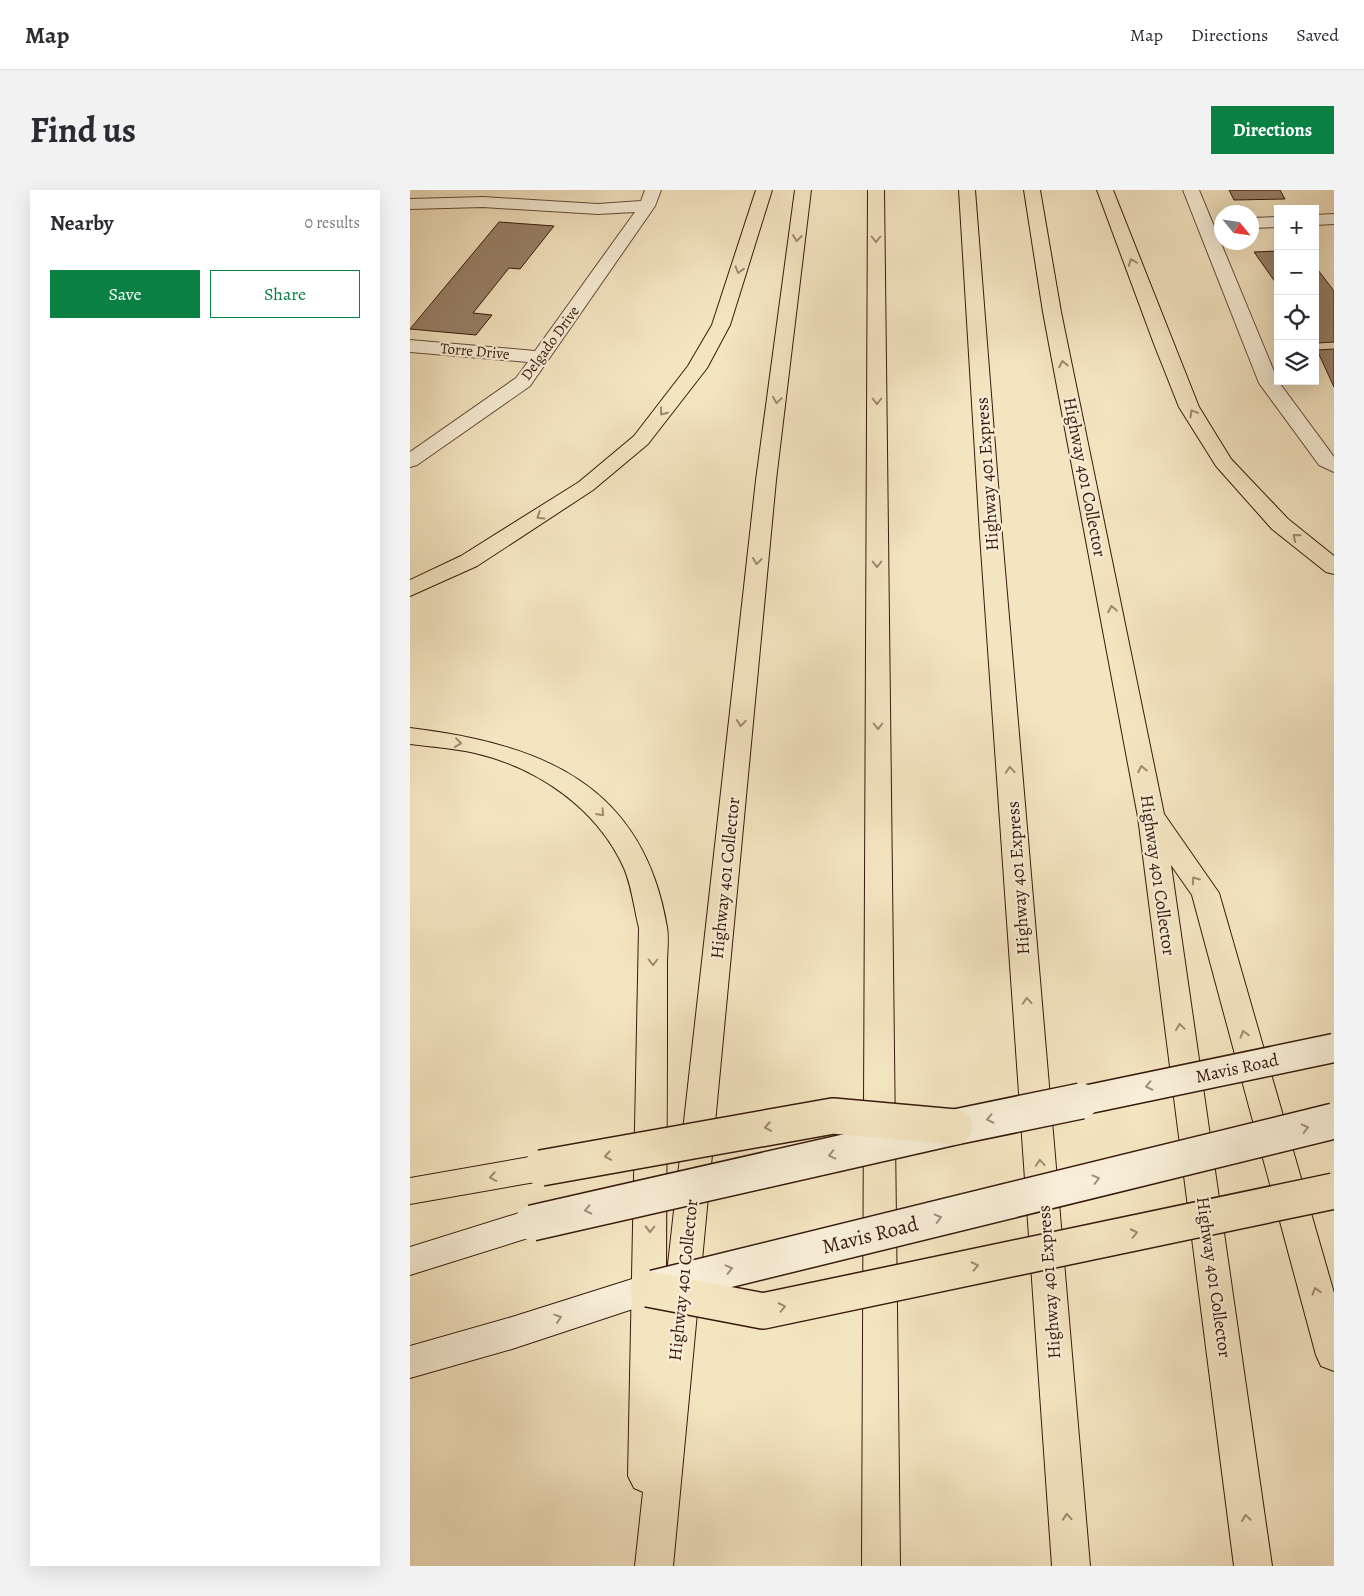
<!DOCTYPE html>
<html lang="en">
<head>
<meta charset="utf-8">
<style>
	body { margin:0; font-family:Alegreya,serif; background:#f2f2f3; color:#2b2b33 }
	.controls { position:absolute; right:15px; top:15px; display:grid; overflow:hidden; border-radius:0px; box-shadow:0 5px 20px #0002 }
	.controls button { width:45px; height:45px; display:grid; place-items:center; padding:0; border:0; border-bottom:1px solid #e1e1e2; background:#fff; color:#2b2b33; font:25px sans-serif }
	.compass { position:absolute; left:804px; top:15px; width:45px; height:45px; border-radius:50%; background:#fff; box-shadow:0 5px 20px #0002; rotate:119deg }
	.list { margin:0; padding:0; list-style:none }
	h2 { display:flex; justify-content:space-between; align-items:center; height:65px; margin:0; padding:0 20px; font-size:21px }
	h2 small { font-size:16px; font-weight:400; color:#7c7c81 }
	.actions { display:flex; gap:10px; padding:15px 20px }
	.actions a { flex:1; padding:11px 0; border:1px solid #0b8043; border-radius:0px; text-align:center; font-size:18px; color:#0b8043 }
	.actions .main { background:#0b8043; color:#fff }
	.icon { flex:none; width:28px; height:28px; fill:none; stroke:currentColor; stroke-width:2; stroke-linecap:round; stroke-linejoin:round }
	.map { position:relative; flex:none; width:924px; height:1376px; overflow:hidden; border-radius:0px }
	header { display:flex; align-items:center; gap:30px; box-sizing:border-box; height:70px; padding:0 25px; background:#fff; border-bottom:1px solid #e1e1e2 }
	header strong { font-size:24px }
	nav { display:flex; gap:28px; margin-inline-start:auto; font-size:18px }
	.intro { display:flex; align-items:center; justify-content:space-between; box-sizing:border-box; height:120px; padding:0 30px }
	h1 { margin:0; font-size:35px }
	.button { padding:12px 22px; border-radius:0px; background:#0b8043; color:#fff; font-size:18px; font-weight:700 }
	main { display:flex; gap:30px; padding:0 30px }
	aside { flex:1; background:#fff; border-radius:0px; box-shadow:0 5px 20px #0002 }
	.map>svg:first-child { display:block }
	.building { fill:#9a836b; stroke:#38190d }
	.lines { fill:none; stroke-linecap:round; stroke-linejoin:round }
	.minor-casing { stroke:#674c3a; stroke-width:2 }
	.secondary-casing { stroke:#38190d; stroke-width:2 }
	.motorway-casing { stroke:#38190d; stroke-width:2 }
	.minor { fill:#f8eed7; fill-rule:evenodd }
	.secondary { fill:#f8eed7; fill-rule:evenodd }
	.motorway { fill:#f4e5c1; fill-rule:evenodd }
	.secondary-bridge-far1-casing { stroke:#38190d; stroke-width:31; stroke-linecap:butt }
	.secondary-bridge-casing { stroke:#38190d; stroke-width:38; stroke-linecap:butt }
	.motorway-bridge-casing { stroke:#38190d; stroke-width:38; stroke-linecap:butt }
	.secondary-bridge-far1 { stroke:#f8eed7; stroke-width:28 }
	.secondary-bridge { stroke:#f8eed7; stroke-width:35 }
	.motorway-bridge { stroke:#f4e5c1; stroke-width:35 }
	.oneway { stroke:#9f8970 }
	.oneway2 { stroke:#a28e7c }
	.labels { text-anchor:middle; stroke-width:4.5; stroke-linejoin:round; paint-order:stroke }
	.far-street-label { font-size:15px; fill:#38190d; stroke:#f8eed7 }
	.street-label { font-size:18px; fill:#38190d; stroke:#f8eed7 }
	.near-street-label { font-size:21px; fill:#38190d; stroke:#f8eed7 }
</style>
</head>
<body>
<header>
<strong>Map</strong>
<nav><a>Map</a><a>Directions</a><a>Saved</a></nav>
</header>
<div class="intro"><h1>Find us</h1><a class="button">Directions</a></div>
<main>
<aside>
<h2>Nearby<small>0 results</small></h2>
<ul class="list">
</ul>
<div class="actions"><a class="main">Save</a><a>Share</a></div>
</aside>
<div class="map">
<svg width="924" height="1376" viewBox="0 0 924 1376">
	<rect width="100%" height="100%" fill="#f4e5c1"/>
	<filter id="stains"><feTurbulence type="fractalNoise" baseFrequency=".004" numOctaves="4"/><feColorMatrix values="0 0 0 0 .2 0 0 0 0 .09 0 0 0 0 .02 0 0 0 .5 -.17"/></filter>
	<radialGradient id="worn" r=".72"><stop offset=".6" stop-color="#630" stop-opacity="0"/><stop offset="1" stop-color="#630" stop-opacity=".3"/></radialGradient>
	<path class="building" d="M 819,0 L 870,0 L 875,9 L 824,10 Z
		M 89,32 L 144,36 L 110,79 L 99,78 L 63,123 L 82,125 L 66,145 L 0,139 Z
		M 868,61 L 868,96 L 844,62 Z
		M 905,76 L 924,101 L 924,152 L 908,153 L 905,149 Z
		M 924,159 L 924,197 L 907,160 Z"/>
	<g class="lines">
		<defs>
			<path id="minor" d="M 235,0 L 251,0 L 245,16 L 120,196 L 7,275 L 0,277 L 0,262 L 106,188 L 118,172 L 0,162 L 0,150 L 125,161 L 225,22 L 188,24 L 73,17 L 0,19 L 0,9 L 73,7 L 188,14 L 231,11 Z
				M 773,0 L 789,0 L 868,191 L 924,267 L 924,282 L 909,275 L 849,193 Z
				M 924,24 L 924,34 L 905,35 L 905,25 Z
				M 868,27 L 868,37 L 842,38 L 842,28 Z"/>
			<path id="secondary" d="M 122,1019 L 134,1023 L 139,1033 L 134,1043 L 0,1085 L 0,1057 Z
				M 238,1084 L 250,1088 L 255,1099 L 250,1110 L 102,1159 L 0,1188 L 0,1156 L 102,1127 Z"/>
			<path id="motorway" d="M 346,0 L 362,0 L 320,135 L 297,178 L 238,254 L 183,300 L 67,376 L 0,406 L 0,390 L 51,366 L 169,292 L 224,246 L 278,176 L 302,135 Z
				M 385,0 L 401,0 L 366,290 L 263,1376 L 225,1376 L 233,1302 L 224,1298 L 218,1286 L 229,738 C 224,718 222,697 214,678 C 187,618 128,578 65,563 C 43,558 22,557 0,554 L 0,538 C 130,554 233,593 257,737 C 259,749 257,762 257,774 C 257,801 257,827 257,854 C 257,933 256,1012 256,1092 L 346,290 Z
				M 458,0 L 474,0 L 490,1376 L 452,1376 Z
				M 549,0 L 565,0 L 592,345 L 680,1376 L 642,1376 L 570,345 Z
				M 614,0 L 630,0 L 651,122 L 754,624 L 809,703 L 924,1103 L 924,1181 L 911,1176 L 906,1165 L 782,705 L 761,675 L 862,1376 L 824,1376 L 728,627 L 633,122 Z
				M 687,0 L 703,0 L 789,217 L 821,269 L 878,329 L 924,366 L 924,384 L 916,382 L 862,339 L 806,276 L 769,217 L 744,154 Z
				M 131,965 L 142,969 L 147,978 L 142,987 L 131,991 L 0,1014 L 0,988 Z"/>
		</defs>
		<use href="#minor" class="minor-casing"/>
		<use href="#secondary" class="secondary-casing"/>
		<use href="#motorway" class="motorway-casing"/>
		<use href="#minor" class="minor"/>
		<use href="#secondary" class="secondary"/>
		<use href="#motorway" class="motorway"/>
		<defs>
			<path id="secondary-bridge-far1" d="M 665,912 L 924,858"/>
			<path id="secondary-bridge" d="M 122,1033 L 545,937 L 671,911
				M 244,1098 L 924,931"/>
			<path id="motorway-bridge" d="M 131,978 L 423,926 L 545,937
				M 238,1099 L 353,1121 L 924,1001"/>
		</defs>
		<use href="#secondary-bridge-far1" class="secondary-bridge-far1-casing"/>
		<use href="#secondary-bridge" class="secondary-bridge-casing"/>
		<use href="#motorway-bridge" class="motorway-bridge-casing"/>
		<use href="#secondary-bridge-far1" class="secondary-bridge-far1"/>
		<use href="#secondary-bridge" class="secondary-bridge"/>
		<use href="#motorway-bridge" class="motorway-bridge"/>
	</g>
	<defs><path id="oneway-chevron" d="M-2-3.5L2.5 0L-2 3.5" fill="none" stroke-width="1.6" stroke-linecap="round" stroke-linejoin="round" transform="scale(1.25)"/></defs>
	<g class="oneway">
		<use href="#oneway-chevron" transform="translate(387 48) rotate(97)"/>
		<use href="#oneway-chevron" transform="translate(466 49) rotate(90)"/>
		<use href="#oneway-chevron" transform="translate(722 72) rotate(-111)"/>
		<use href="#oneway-chevron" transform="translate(329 80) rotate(107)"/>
		<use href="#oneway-chevron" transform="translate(653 174) rotate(-101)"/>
		<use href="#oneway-chevron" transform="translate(367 210) rotate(98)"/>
		<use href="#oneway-chevron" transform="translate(467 211) rotate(90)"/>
		<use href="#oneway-chevron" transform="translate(253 222) rotate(128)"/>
		<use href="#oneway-chevron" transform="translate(783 223) rotate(-121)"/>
		<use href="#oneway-chevron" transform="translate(130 326) rotate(148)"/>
		<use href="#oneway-chevron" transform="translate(886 347) rotate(-141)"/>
		<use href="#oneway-chevron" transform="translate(347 371) rotate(96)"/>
		<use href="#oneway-chevron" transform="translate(467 374) rotate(90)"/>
		<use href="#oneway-chevron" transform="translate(702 419) rotate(-101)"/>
		<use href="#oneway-chevron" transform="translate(331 533) rotate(96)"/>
		<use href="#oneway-chevron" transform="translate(468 536) rotate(90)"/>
		<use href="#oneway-chevron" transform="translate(48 553) rotate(8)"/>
		<use href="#oneway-chevron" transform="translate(732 579) rotate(-101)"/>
		<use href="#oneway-chevron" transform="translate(600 580) rotate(-94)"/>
		<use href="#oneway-chevron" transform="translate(191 623) rotate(48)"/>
		<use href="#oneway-chevron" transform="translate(785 690) rotate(-125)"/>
		<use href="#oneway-chevron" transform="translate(243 772) rotate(90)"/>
		<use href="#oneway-chevron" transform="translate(617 811) rotate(-94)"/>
		<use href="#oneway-chevron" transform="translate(770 837) rotate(-98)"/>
		<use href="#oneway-chevron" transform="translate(834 844) rotate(-106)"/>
		<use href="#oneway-chevron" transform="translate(358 937) rotate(170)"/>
		<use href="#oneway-chevron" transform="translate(198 966) rotate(170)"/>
		<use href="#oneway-chevron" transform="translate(630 973) rotate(-94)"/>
		<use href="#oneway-chevron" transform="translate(83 987) rotate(170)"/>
		<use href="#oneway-chevron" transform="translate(240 1039) rotate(91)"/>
		<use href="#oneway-chevron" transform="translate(724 1043) rotate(-12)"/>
		<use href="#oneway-chevron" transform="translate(565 1076) rotate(-12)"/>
		<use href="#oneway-chevron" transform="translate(906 1101) rotate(-106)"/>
		<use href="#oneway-chevron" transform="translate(372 1117) rotate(-12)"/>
		<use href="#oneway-chevron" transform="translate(657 1327) rotate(-94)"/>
		<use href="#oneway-chevron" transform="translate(836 1328) rotate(-98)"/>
	</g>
	<g class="oneway2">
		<use href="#oneway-chevron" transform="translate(739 896) rotate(168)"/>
		<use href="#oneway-chevron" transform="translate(580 929) rotate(168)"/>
		<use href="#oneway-chevron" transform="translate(895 938) rotate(-14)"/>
		<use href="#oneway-chevron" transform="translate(422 965) rotate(167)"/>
		<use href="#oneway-chevron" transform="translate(686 989) rotate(-14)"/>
		<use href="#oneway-chevron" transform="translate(178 1020) rotate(167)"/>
		<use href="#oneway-chevron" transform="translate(528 1028) rotate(-14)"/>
		<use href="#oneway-chevron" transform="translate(319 1079) rotate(-14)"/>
		<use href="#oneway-chevron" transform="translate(148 1128) rotate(-18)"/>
	</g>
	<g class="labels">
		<g class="far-street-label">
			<text transform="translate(140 153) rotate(-54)" y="5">Delgado Drive</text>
			<text transform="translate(65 161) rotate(5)" y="5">Torre Drive</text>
		</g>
		<g class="street-label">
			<text transform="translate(577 284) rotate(-94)" y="6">Highway 401 Express</text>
			<text transform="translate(675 287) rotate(79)" y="6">Highway 401 Collector</text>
			<text transform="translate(748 685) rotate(82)" y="6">Highway 401 Collector</text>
			<text transform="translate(315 688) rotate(-84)" y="6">Highway 401 Collector</text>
			<text transform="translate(608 688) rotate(-94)" y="6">Highway 401 Express</text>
			<text transform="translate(827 878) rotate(-12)" y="6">Mavis Road</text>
			<text transform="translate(804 1087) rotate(82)" y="6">Highway 401 Collector</text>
			<text transform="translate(273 1090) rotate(-84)" y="6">Highway 401 Collector</text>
			<text transform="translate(639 1092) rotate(-94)" y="6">Highway 401 Express</text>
		</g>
		<g class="near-street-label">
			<text transform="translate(460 1045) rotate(-14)" y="7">Mavis Road</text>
		</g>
	</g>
	<rect width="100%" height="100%" filter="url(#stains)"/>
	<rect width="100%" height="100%" fill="url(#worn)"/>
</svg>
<div class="controls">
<button>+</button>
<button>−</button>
<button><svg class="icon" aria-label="locate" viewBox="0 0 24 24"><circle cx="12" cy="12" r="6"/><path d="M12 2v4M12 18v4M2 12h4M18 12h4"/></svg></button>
<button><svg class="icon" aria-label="layers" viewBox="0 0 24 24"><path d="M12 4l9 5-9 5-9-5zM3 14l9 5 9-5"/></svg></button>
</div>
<svg class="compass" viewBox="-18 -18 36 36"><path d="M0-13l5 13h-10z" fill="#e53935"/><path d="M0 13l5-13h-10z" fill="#7c7c81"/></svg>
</div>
</main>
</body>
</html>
